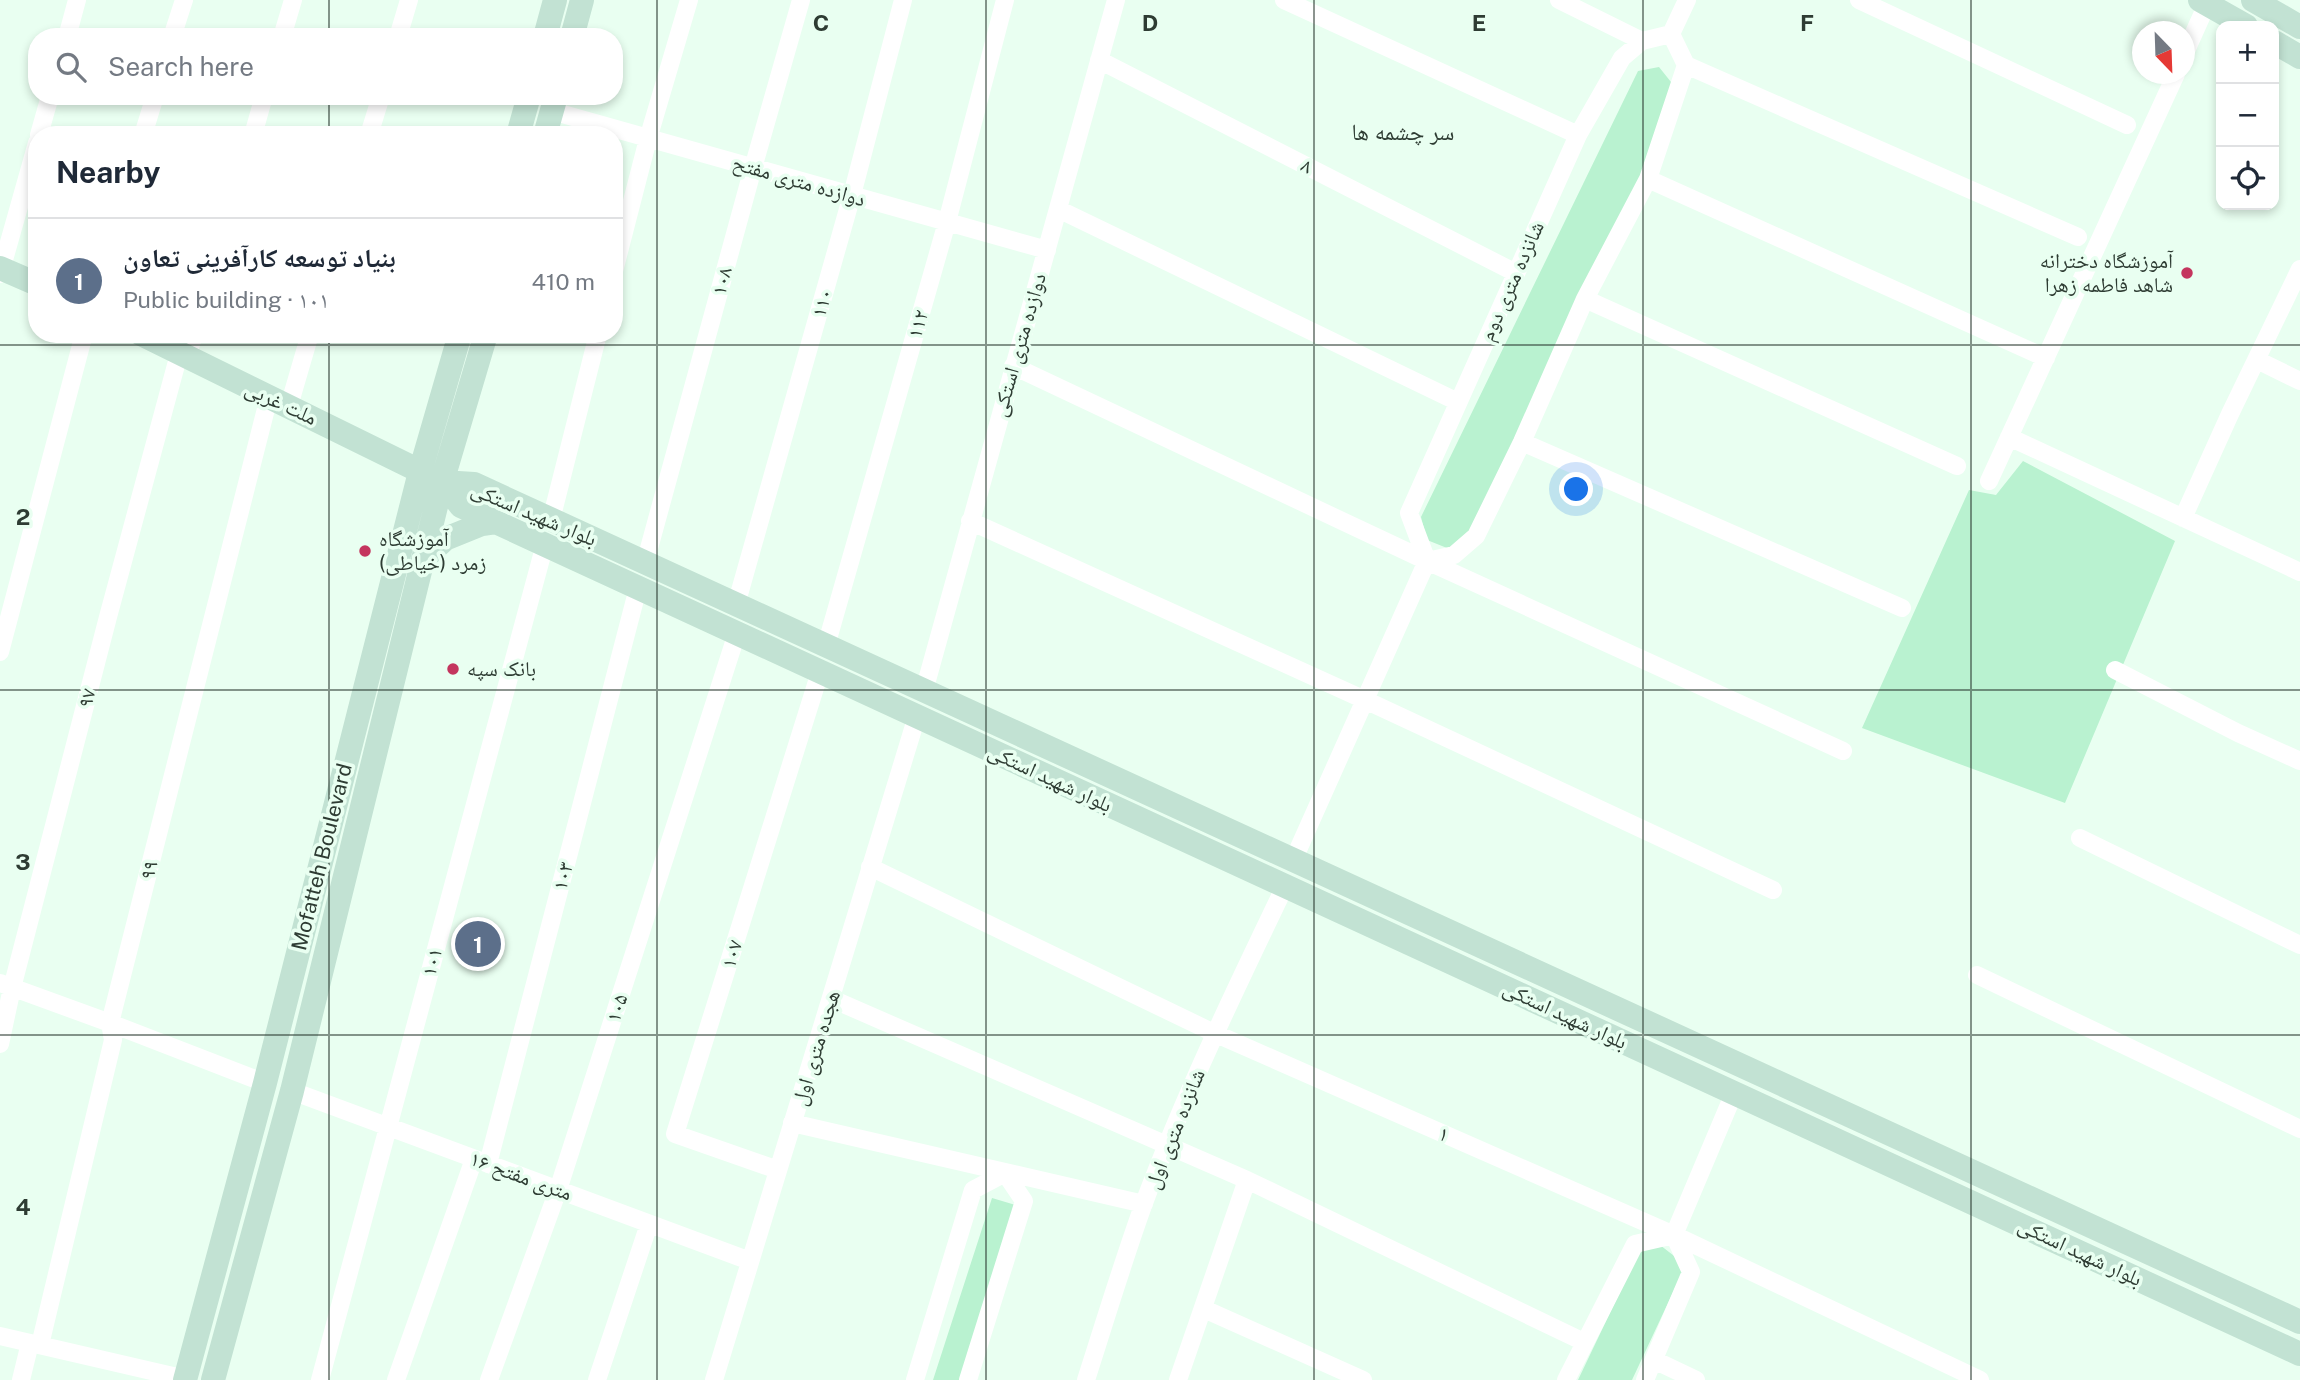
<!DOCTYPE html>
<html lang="en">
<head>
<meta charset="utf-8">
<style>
	body { margin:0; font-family:"Public Sans","Noto Naskh Arabic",sans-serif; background:#f6f6f7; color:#1f2937 }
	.controls { position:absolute; right:21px; top:21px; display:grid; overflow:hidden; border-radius:14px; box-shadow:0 4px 10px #0003 }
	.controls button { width:63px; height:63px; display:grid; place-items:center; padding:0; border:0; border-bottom:2px solid #e0e1e3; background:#fff; color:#1f2937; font:35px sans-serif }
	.compass { position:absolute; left:2132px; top:21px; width:63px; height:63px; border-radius:50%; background:#fff; box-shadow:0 4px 10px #0003; rotate:157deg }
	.you { position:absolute; left:1577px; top:490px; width:24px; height:24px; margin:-18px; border:5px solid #fff; border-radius:50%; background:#1a73e8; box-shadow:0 0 0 10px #1a73e833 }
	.badge { display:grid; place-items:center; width:46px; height:46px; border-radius:50%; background:#111827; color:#fff; font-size:23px; font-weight:700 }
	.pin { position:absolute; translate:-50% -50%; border:4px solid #fff; box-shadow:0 2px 7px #0006 }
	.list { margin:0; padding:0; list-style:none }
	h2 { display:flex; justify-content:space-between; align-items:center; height:91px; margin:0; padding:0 28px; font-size:30px }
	h2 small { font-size:23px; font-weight:400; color:#747a83 }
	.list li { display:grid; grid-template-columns:46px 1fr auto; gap:21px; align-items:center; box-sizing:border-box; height:126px; padding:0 28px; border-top:2px solid #e0e1e3 }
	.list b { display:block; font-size:26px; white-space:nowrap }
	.list p { margin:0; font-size:23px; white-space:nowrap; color:#747a83 }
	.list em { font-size:23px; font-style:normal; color:#747a83 }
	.icon { flex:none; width:38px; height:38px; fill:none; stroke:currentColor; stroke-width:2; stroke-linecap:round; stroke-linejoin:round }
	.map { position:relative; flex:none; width:2300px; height:1380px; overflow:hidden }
	.search { position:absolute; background:#fff; box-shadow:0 4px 10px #0003; left:28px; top:28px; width:595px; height:77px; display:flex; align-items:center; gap:18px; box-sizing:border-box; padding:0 24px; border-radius:28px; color:#747a83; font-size:26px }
	.panel { position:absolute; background:#fff; box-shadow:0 4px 10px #0003; left:28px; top:126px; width:595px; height:217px; border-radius:28px }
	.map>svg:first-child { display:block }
	.green { fill:#b9f2d0 }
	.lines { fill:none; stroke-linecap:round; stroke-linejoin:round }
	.minor { stroke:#fff; stroke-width:18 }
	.secondary { stroke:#c2e2d3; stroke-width:24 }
	.grid { fill:none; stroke:#2e3c33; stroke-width:2; stroke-opacity:0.55 }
	.poi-dot { fill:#c4355e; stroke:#e9fff1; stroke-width:2.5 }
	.labels { text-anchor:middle; stroke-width:7; stroke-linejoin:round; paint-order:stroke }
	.street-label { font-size:21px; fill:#2e3c33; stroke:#e9fff1 }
	.poi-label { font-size:21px; fill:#2e3c33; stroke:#e9fff1; text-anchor:start }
	.neighbourhood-label { font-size:23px; fill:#2e3c33; stroke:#e9fff1 }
	.grid-label { font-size:23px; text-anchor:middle; font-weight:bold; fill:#2e3c33; stroke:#e9fff1; stroke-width:7; stroke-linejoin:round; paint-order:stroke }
</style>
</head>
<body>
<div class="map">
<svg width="2300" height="1380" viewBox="0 0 2300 1380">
	<rect width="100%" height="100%" fill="#e9fff1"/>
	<path class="green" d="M 1659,67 L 1683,97 L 1462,548 L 1447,548 L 1427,540 L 1421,517 L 1638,71 Z
		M 2023,461 L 2175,541 L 2065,803 L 1862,728 L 1969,490 L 1996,495 Z
		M 992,1198 L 1019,1206 L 963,1380 L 933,1380 Z
		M 1660,1245 L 1678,1259 L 1682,1273 L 1632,1380 L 1578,1380 L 1639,1252 Z"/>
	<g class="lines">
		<path class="minor" d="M 1284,0 L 1578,135
			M 1559,0 L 1642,41
			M 1859,0 L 2127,125
			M 1671,34 L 1687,0
			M 67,37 L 77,0
			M 172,37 L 184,0
			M 282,37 L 293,0
			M 398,37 L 409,0
			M 2184,55 L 2207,4
			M 1099,60 L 1516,273
			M 1686,65 L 2078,237
			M 552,111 L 1047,250
			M 39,135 L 50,96
			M 143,135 L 155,96
			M 253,135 L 264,96
			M 369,135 L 381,96
			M 1648,179 L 2046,358
			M 1058,209 L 1458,402
			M 614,271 L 648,139 L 689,0
			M 0,274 L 37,143
			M 1585,299 L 1957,466
			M 187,358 L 194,334
			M 2257,360 L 2300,381
			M 1013,366 L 1427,561 L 1843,751
			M 289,406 L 310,334
			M 2009,437 L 2300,572
			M 1522,442 L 1902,608
			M 1989,481 L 2176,74
			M 2183,518 L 2230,414 L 2300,269
			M 551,520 L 598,334
			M 970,521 L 1365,700 L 1773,890
			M 1427,561 L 1454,555 L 1476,536 L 1522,442 L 1585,299 L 1648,179 L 1686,65 L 1671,34
			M 645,563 L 753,168 L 801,0
			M 736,605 L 852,195 L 903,0
			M 826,646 L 947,222 L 1005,0
			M 0,652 L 84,334
			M 2115,670 L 2238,733 L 2300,761
			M 924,691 L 1116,0
			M 2080,838 L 2300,945
			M 1293,861 L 1427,561 L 1409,513 L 1578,135 L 1622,58 L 1642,41 L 1671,34
			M 870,867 L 1214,1033 L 1674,1235 L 1980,1380
			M 1977,975 L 2300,1129
			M 0,983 L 110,1023 L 265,1083
			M 832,999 L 1247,1180 L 1584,1342
			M 0,1044 L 12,988 L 108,617 L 179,354
			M 292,1091 L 750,1261
			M 792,1123 L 1144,1204
			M 488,1164 L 638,588
			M 778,1170 L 675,1134 L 820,672
			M 1204,1309 L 1363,1380
			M 0,1336 L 186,1379
			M 40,1345 L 113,1040 L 110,1023 L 269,397
			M 1654,1360 L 1696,1380
			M 21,1380 L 30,1343
			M 320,1380 L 545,544
			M 396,1380 L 474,1159
			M 489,1380 L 558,1190 L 737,633
			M 597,1380 L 649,1224
			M 714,1380 L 917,716
			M 915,1380 L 973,1190 L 1005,1173 L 1024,1201 L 968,1380
			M 1086,1380 C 1105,1321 1123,1261 1144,1203 C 1185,1094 1235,990 1285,886
			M 1178,1380 L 1247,1180
			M 1566,1380 L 1635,1244 L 1674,1235
			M 1645,1380 L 1691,1272 L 1674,1235 L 1734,1093"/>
		<path class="secondary" d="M 2200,0 L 2246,26
			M 2253,0 L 2300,27
			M 545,37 L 555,0
			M 572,37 L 582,0
			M 2274,42 L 2300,57
			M 518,135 L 529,96
			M 545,135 L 556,96
			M 0,268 L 37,284
			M 141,334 L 442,482 L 474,484 L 2300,1322
			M 442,482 L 461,506 L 2300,1354
			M 423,559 L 445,539 L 482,524 L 496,522
			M 185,1380 L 265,1083 L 420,472 L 460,334
			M 213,1380 L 292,1091 L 442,482 L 486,334"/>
	</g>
	<path class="grid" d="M 329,0 L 329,37M 657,0 L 657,1380M 986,0 L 986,1380M 1314,0 L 1314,1380M 1643,0 L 1643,1380M 1971,0 L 1971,1380M 329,96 L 329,135M 329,334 L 329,1380M 0,345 L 2300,345M 0,690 L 2300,690M 0,1035 L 2300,1035"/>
	<g class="poi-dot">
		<circle cx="2187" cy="273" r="7"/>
		<circle cx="365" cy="551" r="7"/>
		<circle cx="453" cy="669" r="7"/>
	</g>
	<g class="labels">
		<g class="street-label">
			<text transform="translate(1307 166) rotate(27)" y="7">۸</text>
			<text transform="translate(799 181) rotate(16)" y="7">دوازده متری مفتح</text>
			<text transform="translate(722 281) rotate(-75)" y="7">۱۰۸</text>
			<text transform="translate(1512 281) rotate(-66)" y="7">شانزده متری دوم</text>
			<text transform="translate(822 303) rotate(-74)" y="7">۱۱۰</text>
			<text transform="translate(918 324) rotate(-74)" y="7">۱۱۲</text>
			<text transform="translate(1019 345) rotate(-74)" y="7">دوازده متری استکی</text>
			<text transform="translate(281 403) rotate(25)" y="7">ملت غربی</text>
			<text transform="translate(534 514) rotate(23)" y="7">بلوار شهید استکی</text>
			<text transform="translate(87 698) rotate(-76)" y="7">۹۷</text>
			<text transform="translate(1050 778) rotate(25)" y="7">بلوار شهید استکی</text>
			<text transform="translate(322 857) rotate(-76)" y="7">Mofatteh Boulevard</text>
			<text transform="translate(149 870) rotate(-76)" y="7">۹۹</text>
			<text transform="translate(563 876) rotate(-75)" y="7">۱۰۳</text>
			<text transform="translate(732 954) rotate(-73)" y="7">۱۰۷</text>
			<text transform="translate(432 962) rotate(-75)" y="7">۱۰۱</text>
			<text transform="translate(617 1008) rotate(-72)" y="7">۱۰۵</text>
			<text transform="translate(1565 1015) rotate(25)" y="7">بلوار شهید استکی</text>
			<text transform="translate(816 1048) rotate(-73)" y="7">هجده متری اول</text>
			<text transform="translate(1175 1129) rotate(-68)" y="7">شانزده متری اول</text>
			<text transform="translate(1444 1134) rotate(24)" y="7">۱</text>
			<text transform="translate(521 1176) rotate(20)" y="7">۱۶ متری مفتح</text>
			<text transform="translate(2080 1252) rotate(25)" y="7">بلوار شهید استکی</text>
		</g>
		<g class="poi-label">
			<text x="2173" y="268" text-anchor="end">آموزشگاه دخترانه<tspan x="2173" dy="24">شاهد فاطمه زهرا</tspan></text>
			<text x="379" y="546">آموزشگاه<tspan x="379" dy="24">زمرد (خیاطی)</tspan></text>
			<text x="467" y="676">بانک سپه</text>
		</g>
		<g class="neighbourhood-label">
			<text x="1403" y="140">سر چشمه ها</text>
		</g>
	</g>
	<g class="grid-label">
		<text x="821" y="31">C</text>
		<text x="1150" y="31">D</text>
		<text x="1479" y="31">E</text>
		<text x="1807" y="31">F</text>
		<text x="23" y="525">2</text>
		<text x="23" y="870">3</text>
		<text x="23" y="1215">4</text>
	</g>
</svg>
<div class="controls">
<button>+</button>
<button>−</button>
<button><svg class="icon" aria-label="locate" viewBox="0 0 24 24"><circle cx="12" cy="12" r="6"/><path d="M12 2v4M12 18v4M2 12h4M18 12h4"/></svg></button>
</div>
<svg class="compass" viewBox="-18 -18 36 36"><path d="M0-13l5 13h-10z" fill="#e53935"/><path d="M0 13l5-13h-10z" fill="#747a83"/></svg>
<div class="you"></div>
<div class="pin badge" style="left:478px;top:944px;background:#5c6f8a">1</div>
<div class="search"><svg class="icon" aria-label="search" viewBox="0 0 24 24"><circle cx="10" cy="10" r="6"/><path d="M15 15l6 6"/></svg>Search here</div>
<section class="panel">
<h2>Nearby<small></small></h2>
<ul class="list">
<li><span class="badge" style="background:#5c6f8a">1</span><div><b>بنیاد توسعه کارآفرینی تعاون</b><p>Public building · ۱۰۱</p></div><em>410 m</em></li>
</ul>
</section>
</div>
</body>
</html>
